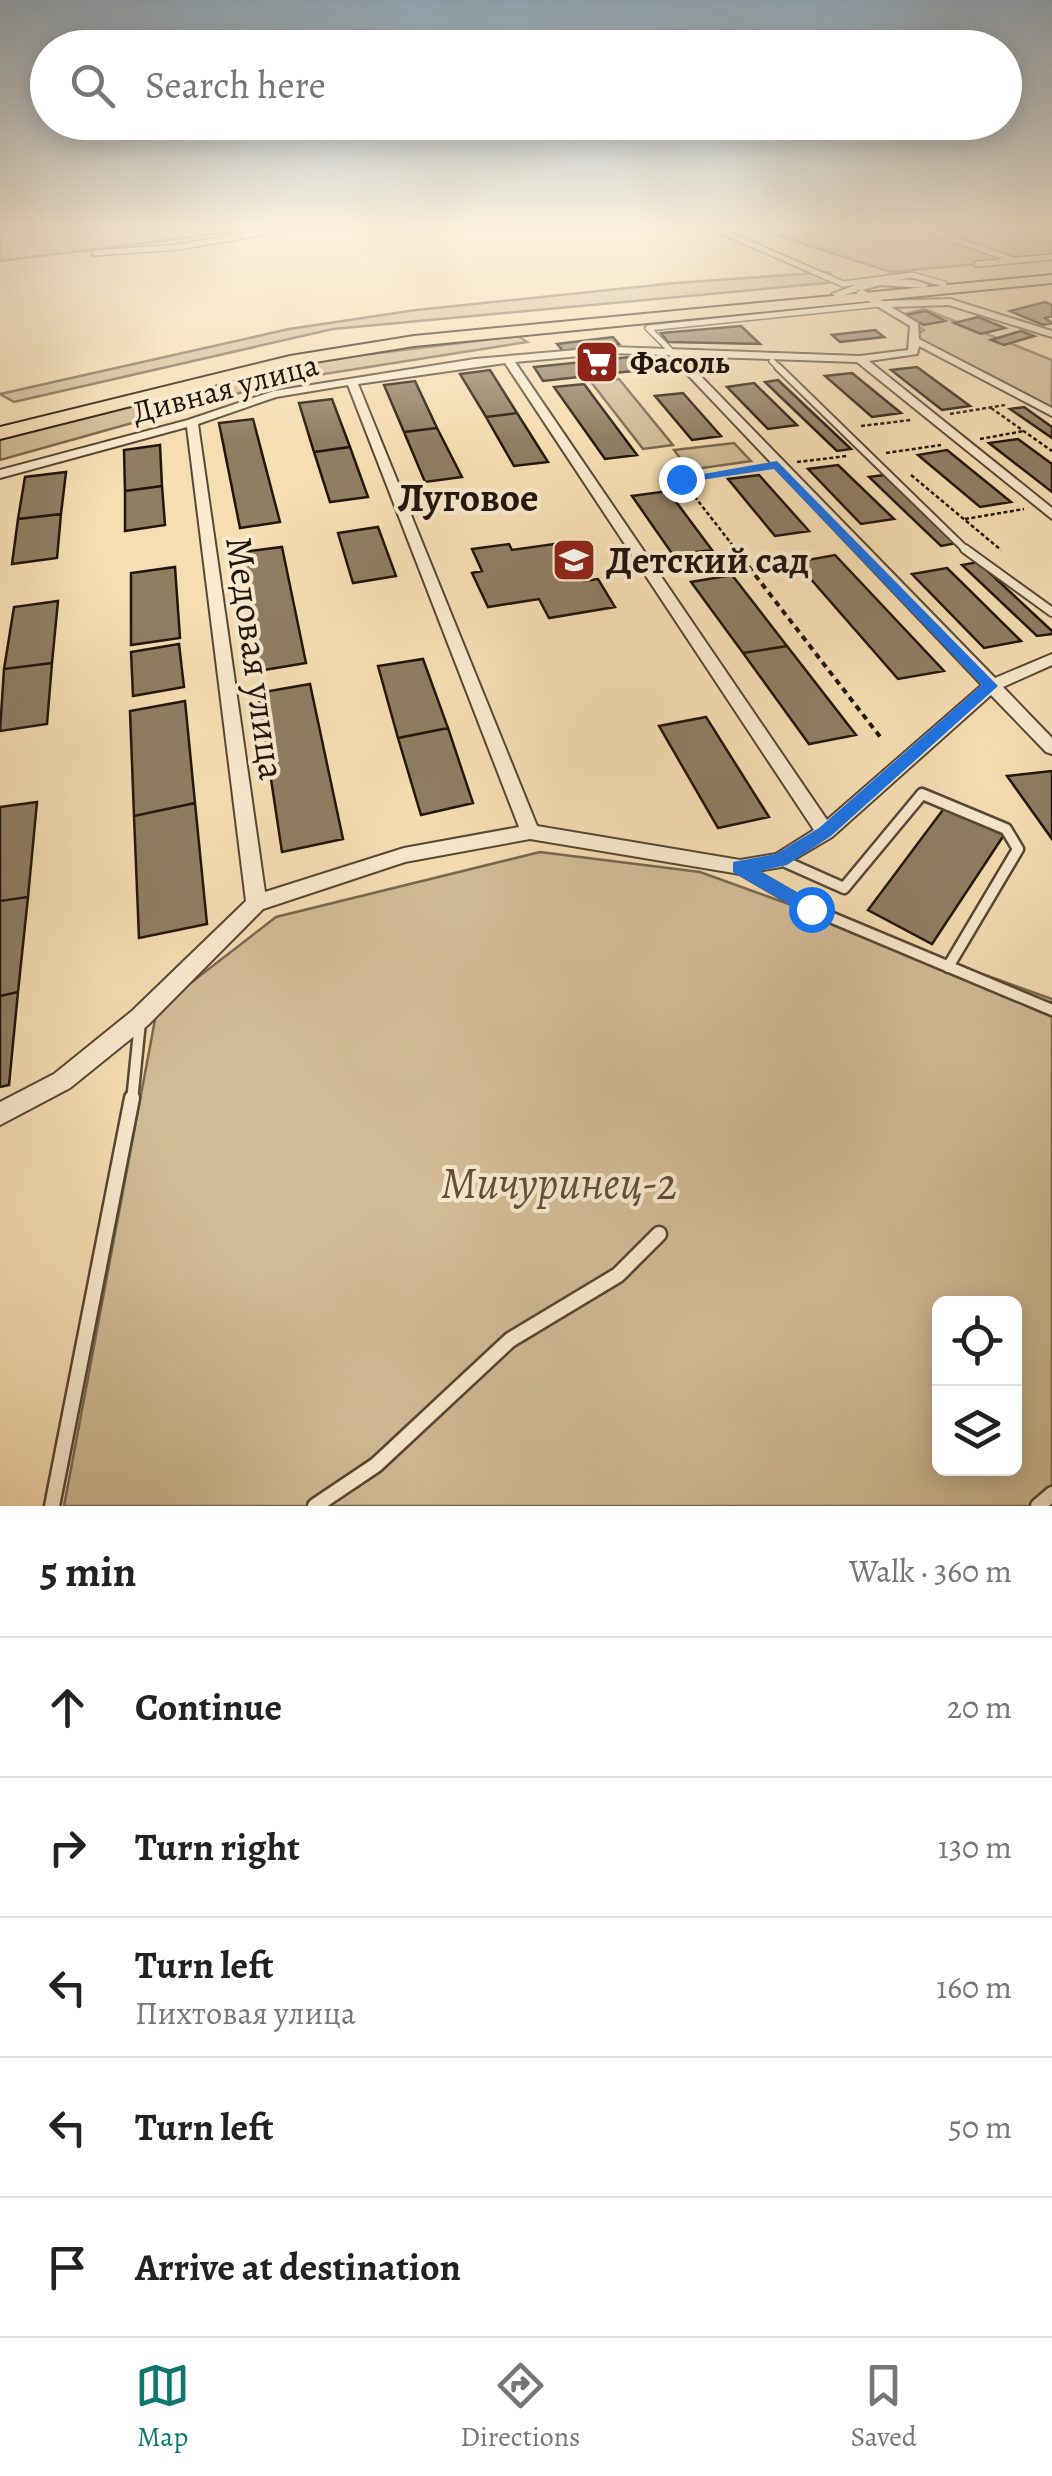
<!DOCTYPE html>
<html lang="en">
<head>
<meta charset="utf-8">
<style>
	body { margin:0; font-family:Alegreya,serif; background:#f6f6f6; color:#222 }
	.controls { position:absolute; right:30px; bottom:30px; display:grid; overflow:hidden; border-radius:15px; box-shadow:0 5px 25px #0003 }
	.controls button { width:90px; height:90px; display:grid; place-items:center; padding:0; border:0; border-bottom:2px solid #e0e0e0; background:#fff; color:#222; font:50px sans-serif }
	.stop { position:absolute; width:30px; height:30px; margin:-22px; border:8px solid #1a73e8; border-radius:50%; background:#fff }
	.stop.end { background:#1a73e8; border-color:#fff; box-shadow:0 2px 10px #0008 }
	.list { margin:0; padding:0; list-style:none }
	h2 { display:flex; justify-content:space-between; align-items:center; height:130px; margin:0; padding:0 40px; font-size:42px }
	h2 small { font-size:32px; font-weight:400; color:#767676 }
	.list li { display:grid; grid-template-columns:65px 1fr auto; gap:30px; align-items:center; box-sizing:border-box; height:140px; padding:0 40px; border-top:2px solid #e0e0e0 }
	.list b { display:block; font-size:38px; white-space:nowrap }
	.list p { margin:0; font-size:32px; white-space:nowrap; color:#767676 }
	.list em { font-size:32px; font-style:normal; color:#767676 }
	.icon { flex:none; width:55px; height:55px; fill:none; stroke:currentColor; stroke-width:2; stroke-linecap:round; stroke-linejoin:round }
	.map { position:relative; flex:none; width:1052px; height:1506px; overflow:hidden }
	.search { position:absolute; background:#fff; box-shadow:0 5px 25px #0003; left:30px; right:30px; top:30px; height:110px; display:flex; align-items:center; gap:25px; box-sizing:border-box; padding:0 35px; border-radius:55px; color:#767676; font-size:38px }
	.sheet { height:830px; background:#fff }
	nav { display:flex; justify-content:space-around; align-items:center; box-sizing:border-box; height:140px; border-top:2px solid #e0e0e0; background:#fff; font-size:28px; color:#767676 }
	nav a { display:grid; justify-items:center; gap:5px }
	nav .on { color:#0f766e }
	.map>svg:first-child { display:block }
	.green { fill:#d2bc97; stroke:#7a6852; stroke-width:2.5; fill-rule:evenodd }
	.building { fill:#907e63; stroke:#21150d; stroke-width:2.5 }
	.lines { fill:none; stroke-linecap:round; stroke-linejoin:round }
	.lane-far4-casing { stroke:#564736; stroke-width:8 }
	.lane-far3-casing { stroke:#564736; stroke-width:10 }
	.lane-far2-casing { stroke:#564736; stroke-width:12 }
	.lane-far1-casing { stroke:#564736; stroke-width:15 }
	.lane-casing { stroke:#564736; stroke-width:19 }
	.street-casing { stroke:#564736; stroke-width:4 }
	.primary-casing { stroke:#21150d; stroke-width:4 }
	.path-far1 { stroke:#21150d; stroke-width:2.5; stroke-dasharray:4 2.5; stroke-linecap:butt }
	.path { stroke:#21150d; stroke-width:4; stroke-dasharray:6 5; stroke-linecap:butt }
	.lane-far4 { stroke:#f9eace; stroke-width:5 }
	.lane-far3 { stroke:#f9eace; stroke-width:6 }
	.lane-far2 { stroke:#f9eace; stroke-width:8 }
	.lane-far1 { stroke:#f9eace; stroke-width:10 }
	.lane { stroke:#f9eace; stroke-width:14 }
	.street { fill:#f9eace; fill-rule:evenodd }
	.primary { fill:#f6deb3; fill-rule:evenodd }
	.route { fill:#1a73e8 }
	.labels { text-anchor:middle; stroke-width:8; stroke-linejoin:round; paint-order:stroke }
	.far-poi-label { font-size:32px; font-weight:bold; fill:#21150d; stroke:#f9eace; text-anchor:start }
	.far-street-label { font-size:32px; fill:#21150d; stroke:#f9eace }
	.poi-label { font-size:38px; font-weight:bold; fill:#21150d; stroke:#f9eace; text-anchor:start }
	.street-label { font-size:38px; fill:#21150d; stroke:#f9eace }
	.far-district-label { font-size:40px; font-weight:bold; fill:#21150d; stroke:#f9eace }
	.near-park-label { font-size:45px; font-style:italic; fill:#5f4f3d; stroke:#f9eace }
</style>
</head>
<body>
<div class="map">
<svg width="1052" height="1506" viewBox="0 0 1052 1506">
	<rect width="100%" height="100%" fill="#f6deb3"/>
	<filter id="stains"><feTurbulence type="fractalNoise" baseFrequency=".002" numOctaves="4"/><feColorMatrix values="0 0 0 0 .2 0 0 0 0 .09 0 0 0 0 .02 0 0 0 .5 -.17"/></filter>
	<radialGradient id="worn" r=".72"><stop offset=".6" stop-color="#630" stop-opacity="0"/><stop offset="1" stop-color="#630" stop-opacity=".3"/></radialGradient>
	<path class="green" d="M 0,229 L 255,229 L 0,261 Z
		M 756,229 L 1052,229 L 1052,257 L 891,272 Z
		M 829,272 L 838,282 L 333,329 L 14,402 L 0,394 L 289,329 L 416,310 L 675,283 Z
		M 924,309 L 1052,360 L 1052,411 L 912,338 L 924,330 L 900,315 Z
		M 518,336 L 527,342 L 286,380 L 0,460 L 0,439 L 320,360 Z
		M 619,379 L 673,445 L 643,449 L 591,382 Z
		M 734,443 L 751,461 L 689,470 L 674,450 Z
		M 540,852 L 700,872 L 1052,999 L 1052,1506 L 64,1506 L 157,1009 L 276,917 ZM 940,1304 L 1014,1304 L 1014,1468 L 940,1468 Z"/>
	<path class="building" d="M 1045,302 L 1052,305 L 1052,316 L 1045,318 L 1052,323 L 1043,325 L 1010,311 Z
		M 926,311 L 945,321 L 924,325 L 905,315 Z
		M 978,317 L 1005,328 L 981,334 L 954,323 Z
		M 741,326 L 760,344 L 668,342 L 661,333 Z
		M 875,330 L 884,337 L 840,342 L 832,335 Z
		M 1021,331 L 1034,336 L 1004,345 L 991,340 Z
		M 613,337 L 619,344 L 563,351 L 557,344 Z
		M 630,357 L 642,370 L 543,381 L 534,367 Z
		M 917,367 L 970,406 L 942,410 L 891,370 Z
		M 490,370 L 517,413 L 486,417 L 460,374 Z
		M 852,373 L 901,413 L 872,417 L 825,376 Z
		M 778,380 L 851,449 L 837,451 L 765,382 Z
		M 415,381 L 437,428 L 404,432 L 384,385 Z
		M 754,383 L 797,425 L 768,429 L 727,387 Z
		M 584,384 L 637,455 L 605,459 L 554,387 Z
		M 683,393 L 721,436 L 692,440 L 655,396 Z
		M 332,399 L 350,447 L 314,452 L 299,403 Z
		M 1024,407 L 1052,427 L 1052,438 L 1010,409 Z
		M 517,413 L 548,462 L 514,466 L 486,417 Z
		M 253,419 L 280,522 L 240,528 L 219,423 Z
		M 437,428 L 462,477 L 425,482 L 404,432 Z
		M 1018,439 L 1052,464 L 1052,492 L 989,443 Z
		M 160,445 L 162,486 L 125,491 L 124,450 Z
		M 350,447 L 368,497 L 330,502 L 314,452 Z
		M 947,450 L 1011,502 L 980,507 L 918,455 Z
		M 838,465 L 894,519 L 861,524 L 808,469 Z
		M 66,472 L 61,514 L 18,519 L 25,477 Z
		M 759,475 L 809,531 L 775,536 L 728,479 Z
		M 884,475 L 957,543 L 941,546 L 869,477 Z
		M 162,486 L 165,525 L 125,531 L 125,491 Z
		M 668,491 L 712,550 L 673,555 L 632,496 Z
		M 61,514 L 57,558 L 12,564 L 18,519 Z
		M 378,527 L 396,576 L 353,583 L 338,533 Z
		M 561,543 L 584,581 L 598,579 L 615,607 L 549,618 L 539,599 L 488,607 L 472,573 L 482,571 L 472,549 L 509,544 L 512,550 Z
		M 282,547 L 306,663 L 258,671 L 241,552 Z
		M 835,555 L 944,671 L 898,679 L 796,562 Z
		M 978,562 L 1052,631 L 1052,634 L 1037,636 L 962,565 Z
		M 175,567 L 180,638 L 131,645 L 131,573 Z
		M 947,568 L 1021,641 L 984,648 L 912,574 Z
		M 732,575 L 787,646 L 743,653 L 691,582 Z
		M 58,601 L 52,663 L 4,669 L 14,607 Z
		M 179,644 L 184,687 L 133,696 L 131,652 Z
		M 787,646 L 856,735 L 809,744 L 743,653 Z
		M 423,659 L 448,728 L 398,738 L 378,666 Z
		M 52,663 L 47,724 L 0,731 L 4,669 Z
		M 310,684 L 343,839 L 282,852 L 258,693 Z
		M 185,701 L 195,803 L 134,816 L 130,711 Z
		M 706,717 L 769,817 L 718,828 L 659,726 Z
		M 448,728 L 473,803 L 421,815 L 398,738 Z
		M 1052,771 L 1052,839 L 1007,776 Z
		M 37,802 L 28,897 L 0,901 L 0,807 Z
		M 195,803 L 207,924 L 139,938 L 134,816 Z
		M 945,807 L 1004,835 L 932,944 L 868,910 Z
		M 28,897 L 18,992 L 0,996 L 0,901 Z
		M 18,992 L 9,1085 L 0,1087 L 0,996 Z"/>
	<g class="lines">
		<defs>
			<path id="lane-far4" d="M 716,229 L 843,284 L 912,275 L 944,284
				M 784,229 L 797,234 L 816,229
				M 925,229 L 1013,260
				M 95,253 L 178,247 L 283,229
				M 977,264 L 1052,257
				M 670,350 L 648,328 L 880,304
				M 772,361 L 780,369"/>
			<path id="lane-far3" d="M 778,367 L 967,551"/>
			<path id="lane-far2" d="M 965,549 L 1052,612"/>
			<path id="lane-far1" d="M 781,860 L 844,888 L 922,794 L 1006,829 L 1018,849 L 948,967
				M 742,869 L 811,909 L 1052,1010
				M 132,1101 L 140,1022"/>
			<path id="lane" d="M 52,1506 L 132,1098
				M 315,1506 L 376,1465 L 510,1340 L 618,1275 L 659,1234
				M 1038,1506 L 1052,1494"/>
			<path id="street" d="M 891,279 L 914,280 L 929,285 L 924,288 L 880,285 L 837,297 L 832,294 L 858,284 Z
				M 857,290 L 863,290 L 882,301 L 950,299 L 1052,331 L 1052,337 L 949,305 L 891,307 L 918,323 L 919,339 L 1052,408 L 1052,416 L 919,346 L 917,354 L 869,361 L 1052,508 L 1052,519 L 857,362 L 681,356 L 995,678 L 1052,654 L 1052,665 L 1003,687 L 1052,738 L 1052,754 L 1046,752 L 991,695 L 832,837 L 781,867 L 740,874 L 530,839 L 405,862 L 263,909 L 148,1025 L 70,1088 L 0,1125 L 0,1102 L 54,1074 L 132,1011 L 246,901 L 187,427 L 0,478 L 0,470 L 188,420 L 274,391 L 475,359 L 612,347 L 860,356 L 908,350 L 910,326 L 857,294 ZM 612,353 L 669,355 L 982,685 L 827,820 L 515,362 ZM 505,363 L 814,830 L 776,854 L 740,860 L 537,826 L 358,384 ZM 348,385 L 519,827 L 404,848 L 265,892 L 198,424 L 276,397 Z"/>
			<path id="primary" d="M 1052,275 L 1052,283 L 414,346 L 290,366 L 0,439 L 0,427 L 290,356 L 414,336 Z"/>
		</defs>
		<use href="#lane-far4" class="lane-far4-casing"/>
		<use href="#lane-far3" class="lane-far3-casing"/>
		<use href="#lane-far2" class="lane-far2-casing"/>
		<use href="#lane-far1" class="lane-far1-casing"/>
		<use href="#lane" class="lane-casing"/>
		<use href="#street" class="street-casing"/>
		<use href="#primary" class="primary-casing"/>
		<path class="path-far1" d="M 991,408 L 1052,451
			M 950,414 L 1005,405
			M 861,426 L 911,420
			M 980,439 L 1024,431
			M 886,453 L 941,445
			M 797,462 L 847,456
			M 911,475 L 1001,550
			M 965,519 L 1024,509
			M 737,551 L 681,479 L 763,467"/>
		<path class="path" d="M 735,549 L 881,738"/>
		<use href="#lane-far4" class="lane-far4"/>
		<use href="#lane-far3" class="lane-far3"/>
		<use href="#lane-far2" class="lane-far2"/>
		<use href="#lane-far1" class="lane-far1"/>
		<use href="#lane" class="lane"/>
		<use href="#street" class="street"/>
		<use href="#primary" class="primary"/>
	</g>
	<linearGradient id="sky" x2="0" y2="1"><stop stop-color="#91aabc"/><stop offset="0.52" stop-color="#fbf0dd"/><stop offset="1" stop-color="#fbf0dd" stop-opacity="0"/></linearGradient>
	<rect width="1052" height="440" fill="url(#sky)"/>
	<path class="route" d="M 777,461 L 998,686 L 831,836 L 787,865 L 760,871 L 818,904 L 820,909 L 811,917 L 733,872 L 733,862 L 776,854 L 819,828 L 982,685 L 774,469 L 681,483 L 675,479 Z"/>
	<defs>
		<symbol id="supermarket-square" viewBox="-11 -11 22 22"><rect x="-9" y="-9" width="18" height="18" rx="4" fill="#8f2418" stroke="#f9eace"/><path d="M-6-5.5h2.5l.6 2H6L4.5 2H-2.5L-4.4-4H-6ZM-1.5 3.2a1.3 1.3 0 1 0 .1 0ZM3 3.2a1.3 1.3 0 1 0 .1 0Z" fill="#fff"/></symbol>
		<symbol id="school-square" viewBox="-11 -11 22 22"><rect x="-9" y="-9" width="18" height="18" rx="4" fill="#8f2418" stroke="#f9eace"/><path d="M0-5L7-2L0 1L-7-2ZM-4 1L0 2.5L4 1V4Q0 6-4 4Z" fill="#fff"/></symbol>
	</defs>
	<g fill-rule="evenodd">
		<use href="#supermarket-square" x="572" y="337" width="50" height="50"/>
		<use href="#school-square" x="549" y="535" width="50" height="50"/>
	</g>
	<g class="labels">
		<g class="far-poi-label">
			<text x="630" y="373">Фасоль</text>
		</g>
		<g class="far-street-label">
			<text transform="translate(225 388) rotate(-15)" y="11">Дивная улица</text>
		</g>
		<g class="poi-label">
			<text x="606" y="573">Детский сад</text>
		</g>
		<g class="street-label">
			<text transform="translate(256 658) rotate(82)" y="13">Медовая улица</text>
		</g>
		<g class="far-district-label">
			<text x="468" y="511">Луговое</text>
		</g>
		<g class="near-park-label">
			<text x="559" y="1198">Мичуринец-2</text>
		</g>
	</g>
	<rect width="100%" height="100%" filter="url(#stains)"/>
	<rect width="100%" height="100%" fill="url(#worn)"/>
</svg>
<div class="controls">
<button><svg class="icon" aria-label="locate" viewBox="0 0 24 24"><circle cx="12" cy="12" r="6"/><path d="M12 2v4M12 18v4M2 12h4M18 12h4"/></svg></button>
<button><svg class="icon" aria-label="layers" viewBox="0 0 24 24"><path d="M12 4l9 5-9 5-9-5zM3 14l9 5 9-5"/></svg></button>
</div>
<div class="stop" style="left:811px;top:909px"></div>
<div class="stop end" style="left:681px;top:479px"></div>
<div class="search"><svg class="icon" aria-label="search" viewBox="0 0 24 24"><circle cx="10" cy="10" r="6"/><path d="M15 15l6 6"/></svg>Search here</div>
</div>
<section class="sheet">
<h2>5 min<small>Walk · 360 m</small></h2>
<ul class="list">
<li><svg class="icon" aria-label="ahead" viewBox="0 0 24 24"><path d="M12 20V5M6 11l6-6 6 6"/></svg><div><b>Continue</b></div><em>20 m</em></li>
<li><svg class="icon" aria-label="right" viewBox="0 0 24 24"><path d="M7 20v-9h11M14 6l5 5-5 5"/></svg><div><b>Turn right</b></div><em>130 m</em></li>
<li><svg class="icon" aria-label="left" viewBox="0 0 24 24"><path d="M17 20v-9H6M10 6l-5 5 5 5"/></svg><div><b>Turn left</b><p>Пихтовая улица</p></div><em>160 m</em></li>
<li><svg class="icon" aria-label="left" viewBox="0 0 24 24"><path d="M17 20v-9H6M10 6l-5 5 5 5"/></svg><div><b>Turn left</b></div><em>50 m</em></li>
<li><svg class="icon" aria-label="arrive" viewBox="0 0 24 24"><path d="M6 21V4h12l-3 4 3 4H6"/></svg><div><b>Arrive at destination</b></div></li>
</ul>
</section>
<nav>
<a class="on"><svg class="icon" aria-label="map" viewBox="0 0 24 24"><path d="M3 6l6-2 6 2 6-2v14l-6 2-6-2-6 2zM9 4v14M15 6v14"/></svg>Map</a>
<a><svg class="icon" aria-label="directions" viewBox="0 0 24 24"><path d="M12 3l9 9-9 9-9-9zM9 14v-3h6M13 9l2 2-2 2"/></svg>Directions</a>
<a><svg class="icon" aria-label="saved" viewBox="0 0 24 24"><path d="M7 4h10v16l-5-4-5 4z"/></svg>Saved</a>
</nav>
</body>
</html>
